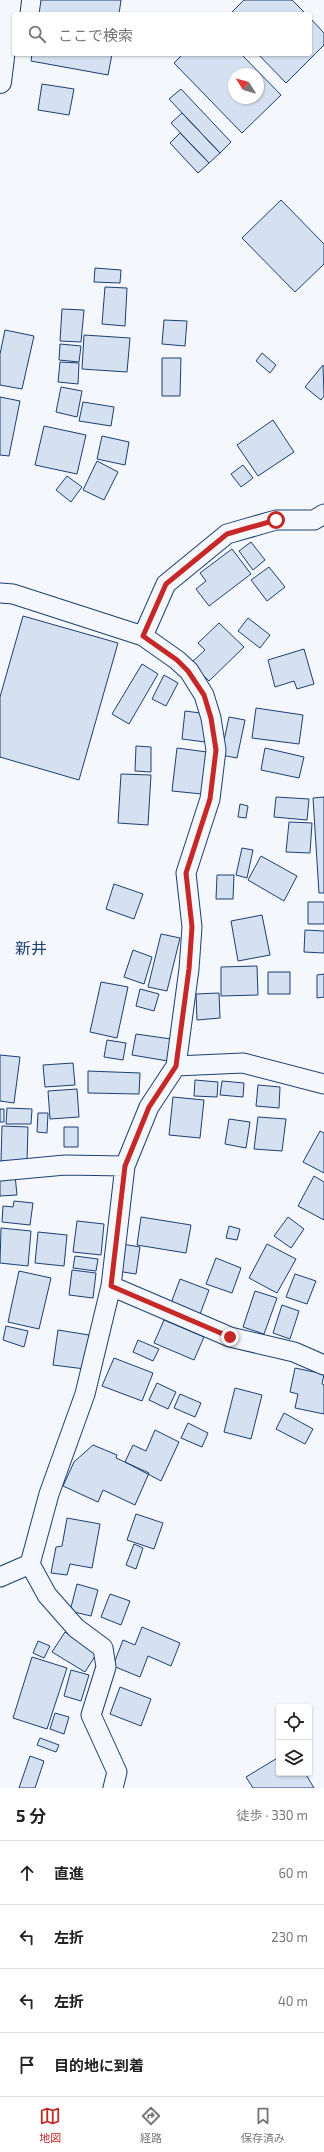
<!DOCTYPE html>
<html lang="ja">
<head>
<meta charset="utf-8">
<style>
	body { margin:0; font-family:"Exo 2","Noto Sans JP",sans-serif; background:#f2f2f2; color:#222 }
	.controls { position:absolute; right:12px; bottom:12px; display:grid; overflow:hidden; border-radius:4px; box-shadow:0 1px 3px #0004 }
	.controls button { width:36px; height:36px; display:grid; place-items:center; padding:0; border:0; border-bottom:1px solid #e0e0e0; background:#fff; color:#222; font:20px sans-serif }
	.compass { position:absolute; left:228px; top:68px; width:36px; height:36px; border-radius:50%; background:#fff; box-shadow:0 1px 3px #0004; rotate:307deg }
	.stop { position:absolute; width:12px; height:12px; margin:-9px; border:3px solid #c62828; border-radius:50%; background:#fff }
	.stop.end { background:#c62828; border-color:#fff; box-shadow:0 1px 4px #0008 }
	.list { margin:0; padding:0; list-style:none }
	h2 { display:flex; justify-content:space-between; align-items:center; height:52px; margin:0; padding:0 16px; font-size:17px }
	h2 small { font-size:13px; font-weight:400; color:#767676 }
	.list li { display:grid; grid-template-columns:26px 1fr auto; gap:12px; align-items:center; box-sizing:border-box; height:64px; padding:0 16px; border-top:1px solid #e0e0e0 }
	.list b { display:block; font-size:15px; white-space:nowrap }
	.list em { font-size:13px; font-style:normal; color:#767676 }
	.icon { flex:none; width:22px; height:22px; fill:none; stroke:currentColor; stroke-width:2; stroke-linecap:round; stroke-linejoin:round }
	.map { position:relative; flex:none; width:324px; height:1788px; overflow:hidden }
	.search { position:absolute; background:#fff; box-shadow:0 1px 3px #0004; left:12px; right:12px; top:12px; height:44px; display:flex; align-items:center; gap:10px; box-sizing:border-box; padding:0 14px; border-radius:4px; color:#767676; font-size:15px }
	.sheet { height:308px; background:#fff }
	nav { display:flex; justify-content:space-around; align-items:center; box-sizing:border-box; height:56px; border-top:1px solid #e0e0e0; background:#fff; font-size:11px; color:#767676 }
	nav a { display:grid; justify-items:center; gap:2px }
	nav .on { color:#c62828 }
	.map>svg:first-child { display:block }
	.building { fill:#d5e0f0; stroke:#1d3f73; fill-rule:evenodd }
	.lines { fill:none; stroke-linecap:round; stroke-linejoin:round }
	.street-casing { stroke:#1d3f73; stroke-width:21 }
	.highway-casing { stroke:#1d3f73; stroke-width:24 }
	.street { stroke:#f4f7fb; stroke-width:19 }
	.highway { stroke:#f4f7fb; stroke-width:22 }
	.route { stroke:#c62828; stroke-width:5 }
	.labels { text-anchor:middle; stroke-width:3; stroke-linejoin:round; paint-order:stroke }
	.quarter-label { font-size:16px; fill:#1d3f73; stroke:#f4f7fb }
</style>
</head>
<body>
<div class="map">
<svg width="324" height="1788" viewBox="0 0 324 1788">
	<rect width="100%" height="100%" fill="#f4f7fb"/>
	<path class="building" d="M 41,0 L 121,0 L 119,14 L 39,14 Z
		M 244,0 L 292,0 L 306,14 L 230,14 Z
		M 310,18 L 324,33 L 324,45 L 286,83 L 258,54 L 310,54 Z
		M 32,54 L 112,54 L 108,75 L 31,61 Z
		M 183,54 L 241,54 L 281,95 L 242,133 L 174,63 ZM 234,74 L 258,74 L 258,98 L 234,98 Z
		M 42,84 L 74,89 L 69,115 L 38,110 Z
		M 181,89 L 231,142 L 220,153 L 169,99 Z
		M 182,113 L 220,153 L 209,163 L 171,123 Z
		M 180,133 L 209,163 L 198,173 L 170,143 Z
		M 281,200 L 324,244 L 324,264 L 295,292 L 242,238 Z
		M 95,268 L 121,270 L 120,283 L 94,282 Z
		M 105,287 L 127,288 L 125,326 L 102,324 Z
		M 62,309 L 84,310 L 81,342 L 60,341 Z
		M 164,320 L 187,321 L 185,346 L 162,344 Z
		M 5,330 L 34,336 L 22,389 L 0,385 L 0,354 Z
		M 84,335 L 130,338 L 127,372 L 82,369 Z
		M 60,344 L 81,346 L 79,362 L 59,360 Z
		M 262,353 L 276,365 L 270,373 L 256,361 Z
		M 162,358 L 181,358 L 180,396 L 162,396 Z
		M 60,362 L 79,363 L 78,384 L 58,382 Z
		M 323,365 L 324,396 L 321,400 L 305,387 Z
		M 61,387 L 82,391 L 77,417 L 56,412 Z
		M 0,397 L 20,401 L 9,456 L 0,455 Z
		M 83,402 L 114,407 L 111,426 L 79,421 Z
		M 273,420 L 294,452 L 258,476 L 237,445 Z
		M 44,426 L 86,435 L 77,474 L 35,465 Z
		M 102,436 L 129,442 L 125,465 L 97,459 Z
		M 97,461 L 118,472 L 104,500 L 83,490 Z
		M 243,465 L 253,478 L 241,487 L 231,474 Z
		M 67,476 L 82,487 L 71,502 L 56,490 Z
		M 251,542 L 265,560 L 253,570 L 239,551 Z
		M 232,549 L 251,574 L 209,606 L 196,589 L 206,581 L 200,573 Z
		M 269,567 L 285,587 L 267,601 L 251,580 Z
		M 23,616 L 118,643 L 79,780 L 0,757 L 0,697 Z
		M 248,618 L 270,635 L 260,648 L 238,631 Z
		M 219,623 L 244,647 L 209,681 L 191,663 L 205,650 L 198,643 Z
		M 304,649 L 314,684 L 297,689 L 294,681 L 275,687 L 268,660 Z
		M 142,664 L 158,674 L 129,724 L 112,714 Z
		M 164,675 L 178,683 L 166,706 L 152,699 Z
		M 256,708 L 303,715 L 299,744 L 252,738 Z
		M 185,711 L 208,714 L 205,742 L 182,739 Z
		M 229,717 L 245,720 L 237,758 L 221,755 Z
		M 136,746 L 151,747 L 151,772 L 135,771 Z
		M 177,748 L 207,752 L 202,794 L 172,791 Z
		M 265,748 L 304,757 L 299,778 L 261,770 Z
		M 121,774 L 151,775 L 148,825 L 118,823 Z
		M 276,797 L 309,799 L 307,820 L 274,817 Z
		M 324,797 L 324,893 L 319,893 L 313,798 Z
		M 240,804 L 248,806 L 246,818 L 238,817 Z
		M 289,822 L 312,823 L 310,853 L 286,852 Z
		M 242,848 L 253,850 L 247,878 L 236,875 Z
		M 261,856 L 297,876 L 284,901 L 248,880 Z
		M 217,875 L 234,875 L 233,899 L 216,899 Z
		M 114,884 L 143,894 L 134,919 L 106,909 Z
		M 308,902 L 324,902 L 324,924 L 308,924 Z
		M 262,915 L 270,955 L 238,961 L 231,921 Z
		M 305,930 L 324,931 L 324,953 L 304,952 Z
		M 161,934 L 180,938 L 167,991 L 148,987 Z
		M 133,950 L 152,957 L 144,984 L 124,977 Z
		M 257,966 L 258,995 L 221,996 L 221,967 Z
		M 268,972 L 290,972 L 290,994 L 268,994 Z
		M 324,974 L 324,997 L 317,998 L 317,975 Z
		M 101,982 L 128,987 L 117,1038 L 90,1032 Z
		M 140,989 L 159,994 L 154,1011 L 136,1006 Z
		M 219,993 L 220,1018 L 197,1020 L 196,994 Z
		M 136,1034 L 171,1039 L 168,1061 L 132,1055 Z
		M 107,1040 L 126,1043 L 123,1060 L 104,1057 Z
		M 0,1055 L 20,1057 L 14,1103 L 0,1101 Z
		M 73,1063 L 75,1085 L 45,1087 L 43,1065 Z
		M 88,1071 L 140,1073 L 139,1094 L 88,1093 Z
		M 195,1080 L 218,1082 L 217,1097 L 194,1096 Z
		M 222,1081 L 244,1083 L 243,1097 L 220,1095 Z
		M 258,1085 L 280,1087 L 279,1108 L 256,1106 Z
		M 77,1089 L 79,1117 L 50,1119 L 48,1091 Z
		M 173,1097 L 204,1100 L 200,1138 L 169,1135 Z
		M 7,1108 L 32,1109 L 31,1124 L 6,1124 Z
		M 0,1109 L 4,1109 L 4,1122 L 0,1122 Z
		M 38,1113 L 48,1113 L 47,1133 L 37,1132 Z
		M 258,1117 L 286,1119 L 282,1151 L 254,1149 Z
		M 229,1119 L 250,1122 L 246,1148 L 225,1144 Z
		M 2,1126 L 28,1127 L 27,1162 L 1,1161 Z
		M 64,1127 L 78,1127 L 78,1147 L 64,1147 Z
		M 320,1131 L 324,1133 L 324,1173 L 303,1162 Z
		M 15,1175 L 17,1195 L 0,1196 L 0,1176 Z
		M 314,1176 L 324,1182 L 324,1220 L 298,1206 Z
		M 14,1201 L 33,1203 L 30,1225 L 2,1222 L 3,1206 L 13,1207 Z
		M 141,1217 L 191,1225 L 186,1253 L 137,1245 Z
		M 288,1217 L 304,1229 L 291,1248 L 274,1236 Z
		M 77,1221 L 104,1224 L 101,1255 L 73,1252 Z
		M 229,1226 L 240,1229 L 237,1240 L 226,1238 Z
		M 1,1228 L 31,1231 L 28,1266 L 0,1263 Z
		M 38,1232 L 67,1235 L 64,1266 L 35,1263 Z
		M 122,1244 L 140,1247 L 136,1274 L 117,1271 Z
		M 267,1244 L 296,1259 L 277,1293 L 249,1278 Z
		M 75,1256 L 98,1259 L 96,1271 L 73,1268 Z
		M 216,1258 L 241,1268 L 232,1293 L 206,1284 Z
		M 72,1270 L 96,1273 L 93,1298 L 69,1295 Z
		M 19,1271 L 51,1278 L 39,1329 L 8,1322 Z
		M 295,1274 L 316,1281 L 307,1304 L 286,1297 Z
		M 180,1279 L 209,1290 L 199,1317 L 170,1306 Z
		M 255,1291 L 277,1298 L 264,1334 L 243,1327 Z
		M 282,1305 L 299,1311 L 290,1339 L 273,1333 Z
		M 164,1320 L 204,1337 L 194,1360 L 154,1343 Z
		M 6,1326 L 28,1331 L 24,1347 L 3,1340 Z
		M 58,1330 L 89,1335 L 85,1369 L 53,1365 Z
		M 138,1340 L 159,1349 L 153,1361 L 133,1352 Z
		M 114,1358 L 153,1373 L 142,1401 L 102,1386 Z
		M 295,1368 L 324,1374 L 322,1384 L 324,1385 L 324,1414 L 295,1408 L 298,1394 L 290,1392 Z
		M 157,1383 L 176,1392 L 168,1409 L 149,1400 Z
		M 235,1388 L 262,1395 L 251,1439 L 224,1432 Z
		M 180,1394 L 201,1403 L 195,1417 L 174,1408 Z
		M 284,1413 L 313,1429 L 305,1444 L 276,1429 Z
		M 188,1423 L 208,1433 L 202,1447 L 181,1438 Z
		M 155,1430 L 179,1442 L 161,1481 L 125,1462 L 133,1445 L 146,1451 Z
		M 93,1445 L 117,1455 L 116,1458 L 149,1473 L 135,1505 L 103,1490 L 98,1502 L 63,1486 L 74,1462 Z
		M 136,1514 L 163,1523 L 154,1549 L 127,1540 Z
		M 67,1518 L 100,1524 L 92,1568 L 70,1564 L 67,1575 L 51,1573 L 56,1547 L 62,1546 Z
		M 134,1544 L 143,1548 L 136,1569 L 126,1565 Z
		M 77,1584 L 98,1590 L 91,1616 L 70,1611 Z
		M 110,1594 L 130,1601 L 121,1625 L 101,1617 Z
		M 142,1627 L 180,1643 L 171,1666 L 148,1656 L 140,1677 L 113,1666 L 123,1640 L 135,1645 Z
		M 65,1632 L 97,1653 L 85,1672 L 52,1652 Z
		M 38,1641 L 50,1646 L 44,1658 L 33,1653 Z
		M 32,1657 L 67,1668 L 47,1729 L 13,1718 Z
		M 71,1670 L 89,1675 L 81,1701 L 64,1696 Z
		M 120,1687 L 151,1699 L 141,1726 L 110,1714 Z
		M 55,1713 L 69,1717 L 64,1734 L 50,1729 Z
		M 40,1738 L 59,1745 L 56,1752 L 37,1745 Z
		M 30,1756 L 44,1761 L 35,1788 L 19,1788 Z
		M 279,1757 L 279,1773 L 305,1773 L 314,1788 L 253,1788 L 246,1777 Z"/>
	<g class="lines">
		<defs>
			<path id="street" d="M 0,593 L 13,594 L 143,636 L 177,660 L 189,671 L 204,695 L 211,718 L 216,750 L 210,799 L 186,873 L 192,927 L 189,969 L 176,1066 L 149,1107 L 125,1166 L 111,1286 L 85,1394 L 49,1494 L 30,1564 L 47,1595 L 76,1628 L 103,1648 L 106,1667 L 91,1715 L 117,1772 L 113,1788
				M 143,636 L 166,584 L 227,534 L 276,520 L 314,520 L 324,514
				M 176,1066 L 243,1063 L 324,1084
				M 0,1171 L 65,1165 L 125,1166
				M 111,1286 L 230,1337 L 294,1352 L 324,1365
				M 0,1577 L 30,1564"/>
			<path id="highway" d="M 0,82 L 10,0"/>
		</defs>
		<use href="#street" class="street-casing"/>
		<use href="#highway" class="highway-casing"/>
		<use href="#street" class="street"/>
		<use href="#highway" class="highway"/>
	</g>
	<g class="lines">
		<path class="route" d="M 230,1337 L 111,1286 L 125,1166 L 149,1107 L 176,1066 L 189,969 L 192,927 L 186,873 L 210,799 L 216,750 L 211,718 L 204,695 L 188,671 L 177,660 L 143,636 L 166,584 L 227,534 L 276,520"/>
	</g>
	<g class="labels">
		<g class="quarter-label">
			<text x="31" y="954">新井</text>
		</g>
	</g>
</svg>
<div class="controls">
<button><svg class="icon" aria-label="locate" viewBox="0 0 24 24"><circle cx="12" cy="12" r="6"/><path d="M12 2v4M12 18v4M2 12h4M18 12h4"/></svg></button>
<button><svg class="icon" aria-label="layers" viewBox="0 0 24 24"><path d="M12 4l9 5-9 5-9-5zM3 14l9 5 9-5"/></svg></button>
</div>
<svg class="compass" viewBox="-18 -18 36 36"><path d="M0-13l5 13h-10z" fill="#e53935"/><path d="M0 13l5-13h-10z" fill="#767676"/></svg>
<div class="stop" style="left:276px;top:520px"></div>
<div class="stop end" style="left:230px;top:1337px"></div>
<div class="search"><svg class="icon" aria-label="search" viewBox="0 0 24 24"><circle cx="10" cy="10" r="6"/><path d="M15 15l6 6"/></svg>ここで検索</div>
</div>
<section class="sheet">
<h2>5 分<small>徒歩 · 330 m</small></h2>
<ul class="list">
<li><svg class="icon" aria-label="ahead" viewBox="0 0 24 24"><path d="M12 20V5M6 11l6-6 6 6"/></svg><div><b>直進</b></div><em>60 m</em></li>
<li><svg class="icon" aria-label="left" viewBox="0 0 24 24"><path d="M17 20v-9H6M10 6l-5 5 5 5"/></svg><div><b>左折</b></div><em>230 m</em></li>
<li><svg class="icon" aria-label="left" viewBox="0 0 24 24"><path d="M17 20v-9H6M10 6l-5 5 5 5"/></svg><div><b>左折</b></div><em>40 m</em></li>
<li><svg class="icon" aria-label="arrive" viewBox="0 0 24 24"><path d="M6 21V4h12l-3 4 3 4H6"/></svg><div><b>目的地に到着</b></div></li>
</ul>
</section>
<nav>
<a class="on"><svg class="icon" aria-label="map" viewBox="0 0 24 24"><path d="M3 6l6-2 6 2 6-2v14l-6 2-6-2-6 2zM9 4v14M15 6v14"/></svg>地図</a>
<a><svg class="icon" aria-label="directions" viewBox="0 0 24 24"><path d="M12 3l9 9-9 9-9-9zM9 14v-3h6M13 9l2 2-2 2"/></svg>経路</a>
<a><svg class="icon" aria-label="saved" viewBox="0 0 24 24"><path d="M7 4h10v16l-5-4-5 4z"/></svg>保存済み</a>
</nav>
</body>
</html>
